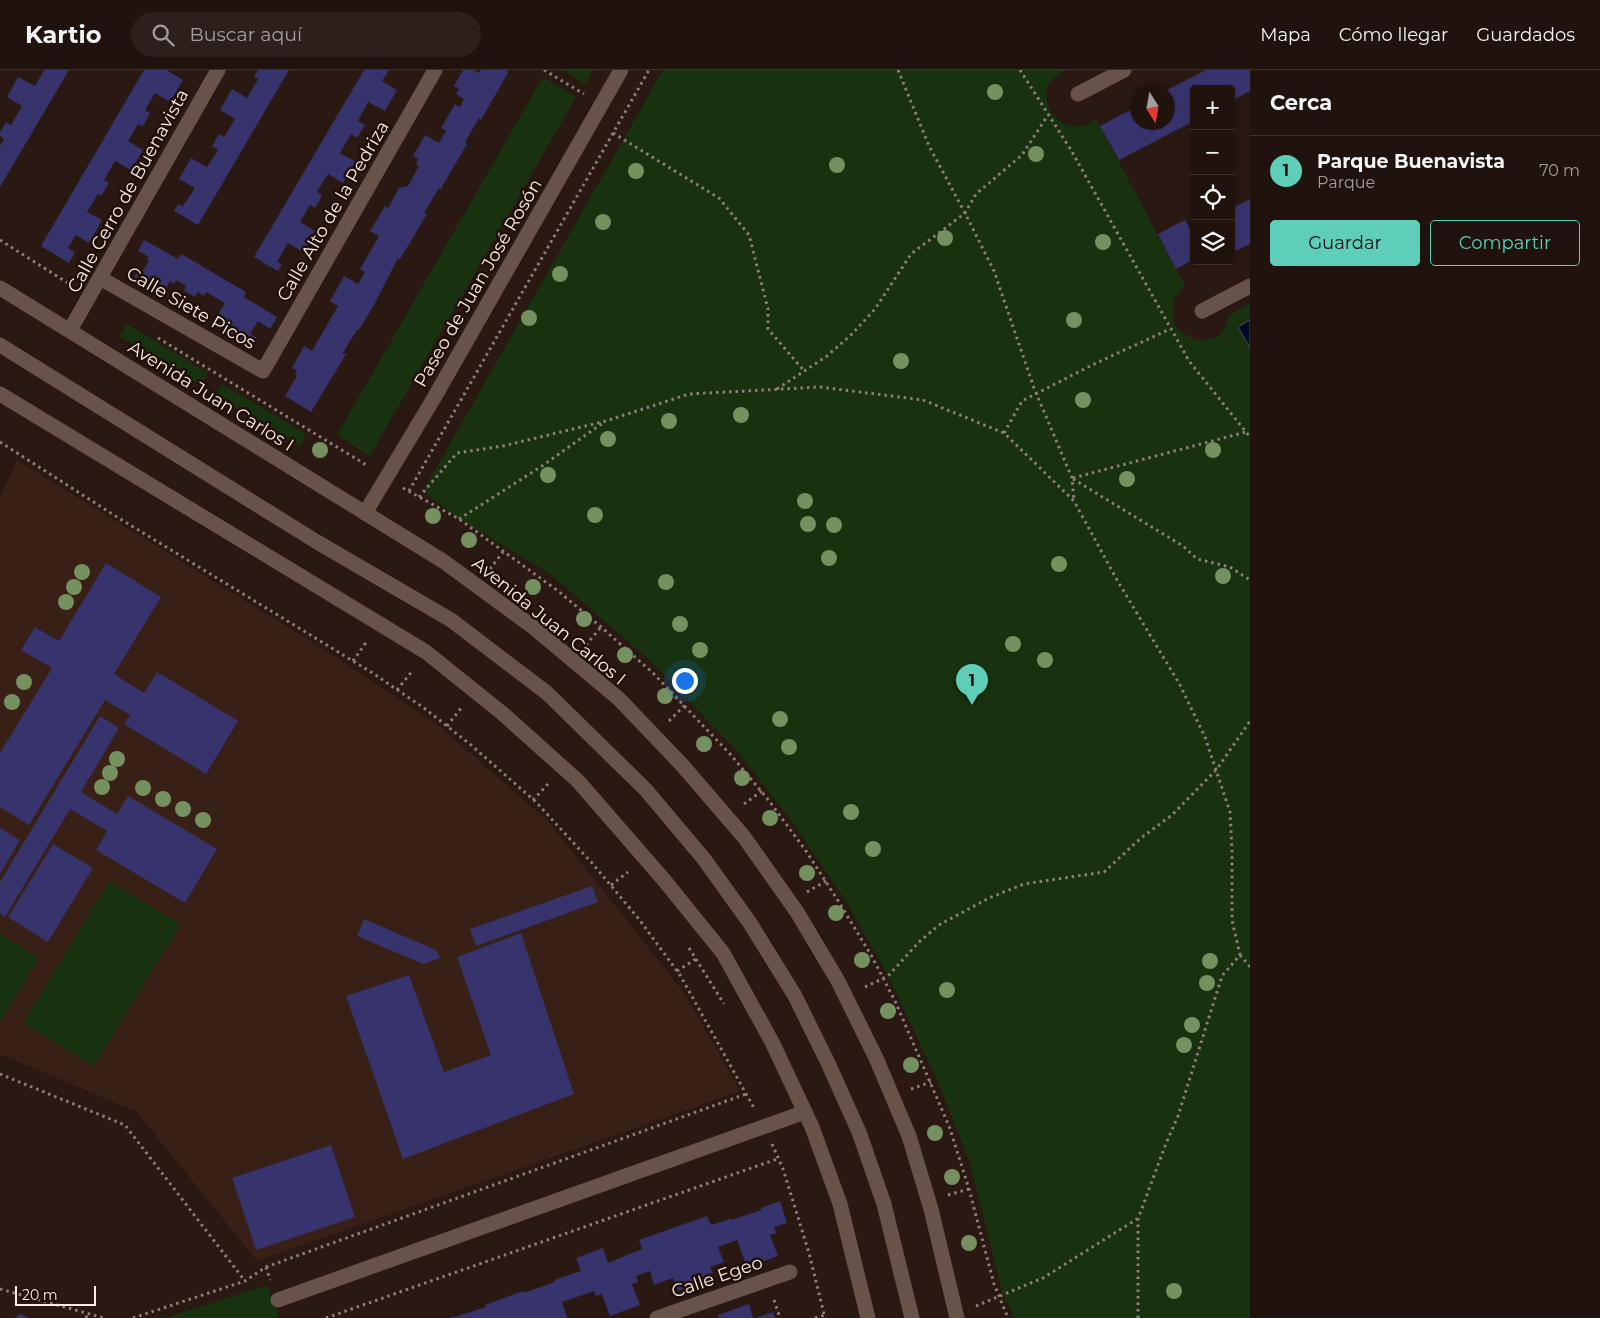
<!DOCTYPE html>
<html lang="es">
<head>
<meta charset="utf-8">
<style>
	body { margin:0; font-family:Montserrat,sans-serif; background:#2d201c; color:#f1f3f6 }
	.controls { position:absolute; right:15px; top:15px; display:grid; overflow:hidden; border-radius:5px; box-shadow:0 1px 4px #0004 }
	.controls button { width:45px; height:45px; display:grid; place-items:center; padding:0; border:0; border-bottom:1px solid #3d322e; background:#20130e; color:#f1f3f6; font:25px sans-serif }
	.compass { position:absolute; left:1130px; top:15px; width:45px; height:45px; border-radius:50%; background:#20130e; box-shadow:0 1px 4px #0004; rotate:169deg }
	.scale { position:absolute; left:15px; bottom:12px; width:81px; box-sizing:border-box; padding-left:5px; border:2px solid #f9ece7; border-top:0; font-size:14px; line-height:18px; white-space:nowrap; color:#f9ece7; -webkit-text-stroke:4px #201009; paint-order:stroke }
	.you { position:absolute; left:684px; top:610px; width:18px; height:18px; margin:-12px; border:4px solid #fff; border-radius:50%; background:#1a73e8; box-shadow:0 0 0 8px #1a73e833 }
	.badge { display:grid; place-items:center; width:32px; height:32px; border-radius:50%; background:#5eceb8; color:#111; font-size:16px; font-weight:700 }
	.pin { position:absolute; translate:-50% -41px; filter:drop-shadow(0 1px 2px #0008) }
	.pin::after { content:''; position:absolute; top:26px; width:18px; height:15px; background:inherit; clip-path:polygon(0 0,100% 0,50% 100%) }
	.list { margin:0; padding:0; list-style:none }
	h2 { display:flex; justify-content:space-between; align-items:center; height:65px; margin:0; padding:0 20px; font-size:21px }
	h2 small { font-size:16px; font-weight:400; color:#a29e9e }
	.list li { display:grid; grid-template-columns:32px 1fr auto; gap:15px; align-items:center; box-sizing:border-box; height:70px; padding:0 20px; border-top:1px solid #3d322e }
	.list b { display:block; font-size:19px; white-space:nowrap }
	.list p { margin:0; font-size:16px; white-space:nowrap; color:#a29e9e }
	.list em { font-size:16px; font-style:normal; color:#a29e9e }
	.actions { display:flex; gap:10px; padding:15px 20px }
	.actions a { flex:1; padding:11px 0; border:1px solid #5eceb8; border-radius:5px; text-align:center; font-size:18px; color:#5eceb8 }
	.actions .main { background:#5eceb8; color:#111 }
	.icon { flex:none; width:28px; height:28px; fill:none; stroke:currentColor; stroke-width:2; stroke-linecap:round; stroke-linejoin:round }
	.map { position:relative; flex:none; width:1250px; height:1248px; overflow:hidden }
	header { display:flex; align-items:center; gap:30px; box-sizing:border-box; height:70px; padding:0 25px; background:#20130e; border-bottom:1px solid #3d322e }
	header strong { font-size:24px }
	nav { display:flex; gap:28px; margin-inline-start:auto; font-size:18px }
	.search { width:350px; height:45px; background:#2d201c; display:flex; align-items:center; gap:12px; box-sizing:border-box; padding:0 18px; border-radius:28px; color:#a29e9e; font-size:19px }
	main { display:flex }
	aside { flex:1; background:#20130e }
	.map>svg:first-child { display:block }
	.built { fill:#382016 }
	.green { fill:#18310f }
	.water { fill:#000921; stroke:#4b4d5c }
	.building { fill:#36336d }
	.lines { fill:none; stroke-linecap:round; stroke-linejoin:round }
	.path { stroke:#8e7f79; stroke-width:3; stroke-dasharray:2.5 4; stroke-linecap:butt }
	.street { stroke:#67534a; stroke-width:15 }
	.secondary { stroke:#67534a; stroke-width:15 }
	.tree { fill:#759160 }
	.labels { text-anchor:middle; stroke-width:5; stroke-linejoin:round; paint-order:stroke }
	.street-label { font-size:18px; fill:#f9ece7; stroke:#201009 }
</style>
</head>
<body>
<header>
<strong>Kartio</strong>
<div class="search"><svg class="icon" aria-label="search" viewBox="0 0 24 24"><circle cx="10" cy="10" r="6"/><path d="M15 15l6 6"/></svg>Buscar aquí</div>
<nav><a>Mapa</a><a>Cómo llegar</a><a>Guardados</a></nav>
</header>
<main>
<div class="map">
<svg width="1250" height="1248" viewBox="0 0 1250 1248">
	<rect width="100%" height="100%" fill="#2a1912"/>
	<path class="built" d="M 17,390 L 331,584 L 439,656 L 548,751 L 685,924 L 740,1021 L 257,1191 L 137,1042 L 0,984 L 0,427 Z"/>
	<path class="green" d="M 561,0 L 593,0 L 585,14 Z
		M 663,0 L 1066,0 C 1060,4 1052,8 1048,15 C 1045,20 1047,25 1047,31 C 1050,48 1069,61 1086,55 C 1089,54 1093,50 1096,49 L 1185,216 C 1170,230 1172,237 1175,256 C 1188,268 1203,277 1220,264 C 1226,259 1226,251 1229,246 C 1233,241 1244,237 1250,234 L 1250,1248 L 1014,1248 L 1003,1225 L 970,1093 L 938,1012 L 888,906 L 846,831 L 792,752 L 738,682 L 648,589 L 549,503 L 459,449 L 423,421 Z
		M 543,7 L 576,27 L 370,386 L 337,365 Z
		M 127,254 L 208,303 L 201,315 L 119,266 Z
		M 222,314 L 306,364 L 300,376 L 215,325 Z
		M 109,811 L 181,854 L 94,996 L 23,953 Z
		M 0,864 L 39,888 L 0,952 Z
		M 267,1215 L 279,1248 L 165,1248 Z"/>
	<path class="water" d="M 1250,250 L 1250,278 L 1238,257 Z"/>
	<path class="building" d="M 44,0 L 69,0 L 0,117 L 0,76 L 4,69 L 0,66 L 0,62 L 6,52 L 11,55 L 22,36 L 7,27 L 18,7 L 35,16 Z
		M 144,0 L 169,0 L 168,1 L 183,10 L 170,32 L 155,23 L 145,40 L 150,43 L 147,49 L 143,56 L 138,54 L 128,71 L 143,80 L 131,100 L 115,91 L 104,110 L 109,113 L 101,126 L 98,124 L 87,142 L 102,150 L 89,173 L 76,165 L 68,178 L 75,182 L 69,193 L 41,176 Z
		M 258,0 L 289,0 L 198,155 L 174,141 L 178,134 L 183,136 L 195,118 L 179,109 L 191,88 L 207,97 L 218,80 L 212,76 L 219,64 L 224,67 L 235,49 L 220,40 L 232,19 L 247,28 L 258,9 L 254,6 Z
		M 364,0 L 389,0 L 382,11 L 397,20 L 385,41 L 368,32 L 358,51 L 365,55 L 357,68 L 351,64 L 340,83 L 356,92 L 343,113 L 328,104 L 317,122 L 322,125 L 320,130 L 315,138 L 310,135 L 300,152 L 315,161 L 303,182 L 288,173 L 277,192 L 282,194 L 278,201 L 254,187 Z
		M 463,0 L 473,0 L 479,3 L 481,0 L 507,0 L 508,3 L 481,50 L 479,48 L 465,72 L 467,74 L 440,120 L 439,118 L 424,143 L 427,144 L 414,166 L 400,189 L 398,188 L 373,237 L 359,260 L 358,259 L 350,271 L 343,283 L 346,284 L 311,342 L 285,326 L 297,306 L 295,304 L 297,301 L 292,298 L 304,276 L 312,281 L 338,236 L 330,231 L 344,206 L 358,214 L 365,202 L 360,199 L 379,166 L 370,161 L 385,136 L 388,138 L 399,118 L 408,116 L 419,96 L 416,94 L 418,89 L 413,86 L 425,65 L 439,73 L 446,61 L 441,58 L 455,34 L 460,37 L 464,29 L 456,24 L 459,19 L 454,16 Z
		M 1206,0 L 1250,0 L 1250,21 L 1231,31 L 1231,19 L 1194,19 L 1194,51 L 1119,90 L 1100,56 L 1138,36 L 1138,52 L 1168,52 L 1168,22 L 1163,22 Z
		M 1250,129 L 1250,174 L 1231,183 L 1231,139 Z
		M 1185,150 L 1191,160 L 1194,158 L 1194,189 L 1176,199 L 1158,164 Z
		M 144,170 L 178,189 L 181,184 L 246,222 L 244,227 L 277,247 L 270,259 L 258,251 L 250,264 L 257,268 L 251,279 L 222,262 L 226,256 L 215,249 L 225,233 L 206,222 L 204,226 L 198,222 L 195,227 L 184,221 L 186,216 L 176,210 L 174,214 L 170,211 L 164,222 L 160,220 L 157,226 L 132,211 L 139,199 L 143,201 L 149,191 L 147,189 L 149,187 L 138,181 Z
		M 106,493 L 161,527 L 114,604 L 144,623 L 157,602 L 238,651 L 206,704 L 124,654 L 130,645 L 105,630 L 29,755 L 0,737 L 0,683 L 52,598 L 21,580 L 35,557 L 59,571 Z
		M 100,646 L 119,658 L 81,722 L 117,744 L 128,726 L 217,779 L 185,833 L 96,780 L 107,761 L 70,739 L 5,847 L 0,844 L 0,812 Z
		M 0,758 L 20,770 L 0,804 Z
		M 53,774 L 93,798 L 48,872 L 8,847 Z
		M 592,816 L 598,832 L 476,876 L 470,859 Z
		M 364,849 L 436,880 L 440,888 L 423,894 L 357,866 Z
		M 521,863 L 574,1024 L 403,1089 L 346,926 L 409,905 L 444,1002 L 491,985 L 457,887 Z
		M 331,1075 L 355,1147 L 256,1180 L 232,1108 Z
		M 780,1131 L 787,1153 L 774,1157 L 776,1163 L 770,1165 L 778,1186 L 747,1197 L 737,1170 L 718,1177 L 724,1192 L 710,1197 L 713,1203 L 707,1204 L 709,1211 L 678,1221 L 673,1208 L 654,1215 L 650,1201 L 636,1206 L 638,1212 L 632,1214 L 640,1235 L 610,1246 L 602,1224 L 596,1226 L 594,1221 L 562,1232 L 567,1248 L 449,1248 L 455,1246 L 455,1247 L 486,1237 L 485,1235 L 523,1221 L 524,1223 L 555,1212 L 554,1210 L 581,1201 L 576,1188 L 603,1178 L 608,1193 L 642,1179 L 639,1170 L 707,1146 L 711,1155 L 730,1149 L 731,1150 L 761,1140 L 761,1138 Z
		M 749,1234 L 753,1248 L 719,1248 L 718,1245 Z
		M 773,1242 L 775,1248 L 755,1248 Z
		M 20,1244 L 30,1248 L 15,1248 Z"/>
	<g class="lines">
		<path class="path" d="M 544,0 L 584,24
			M 898,0 L 929,76 L 965,143 L 994,201 L 1034,318 L 1072,408 L 1074,430
			M 1020,0 L 1071,80 L 1189,291 L 1250,367
			M 613,63 L 719,128 L 749,165 L 768,239 L 768,259 L 805,302
			M 0,170 L 71,215
			M 158,268 L 368,396
			M 777,319 L 827,286 L 852,264 L 875,239 L 911,184 L 965,143 L 976,124 L 1022,85 L 1048,45
			M 1004,363 L 1022,331 L 1092,295 L 1170,259
			M 0,372 L 117,447 L 371,602 L 424,638 L 471,675 L 536,732 L 592,793 L 638,848 L 680,905 L 754,1038
			M 1073,408 L 1246,362
			M 1073,409 L 1183,476 L 1197,489 L 1230,497 L 1250,510
			M 403,418 L 459,449 L 558,521 L 601,557 L 653,603 L 730,684 L 770,732 L 806,781 L 837,829 L 871,885 L 895,931 L 949,1056 L 969,1119 L 994,1214 L 1008,1248
			M 409,421 L 649,0
			M 419,427 L 457,383 L 503,376 L 606,351 L 689,324 L 820,317 L 923,330 L 1004,363 L 1074,431 L 1117,510 L 1180,615 L 1205,667 L 1230,742 L 1232,780 L 1232,850 L 1240,885 L 1222,906 L 1178,1046 L 1165,1076 L 1138,1149 L 1138,1248
			M 459,449 L 542,396 L 604,352
			M 490,499 L 503,482
			M 586,575 L 601,557
			M 353,591 L 367,571
			M 397,620 L 413,600
			M 669,651 L 685,635
			M 447,656 L 462,637
			M 533,730 L 548,714
			M 744,734 L 762,721
			M 611,815 L 628,802
			M 807,822 L 826,811
			M 689,878 L 724,934
			M 1240,885 L 1250,897
			M 677,901 L 696,889
			M 865,917 L 888,906 L 919,872 L 939,855 L 989,828 L 1024,814 L 1104,802 L 1141,768 L 1172,745 L 1217,699 L 1250,651
			M 0,1004 L 125,1055 L 245,1211
			M 911,1019 L 931,1012
			M 772,1074 L 783,1099 L 809,1183 L 825,1248
			M 948,1125 L 969,1119
			M 266,1197 L 270,1210
			M 0,1219 L 104,1248
			M 774,1230 L 780,1248
			M 976,1236 L 1043,1208 L 1137,1149
			M 86,1248 L 88,1243
			M 133,1248 L 245,1211 L 266,1197 L 746,1024
			M 326,1248 L 777,1089
			M 815,1248 L 825,1245"/>
		<path class="street" d="M 1078,24 L 1124,0
			M 100,208 L 263,301 L 435,0
			M 1202,241 L 1250,216
			M 70,260 L 218,0
			M 365,443 L 434,328 L 621,0
			M 278,1230 L 805,1042
			M 657,1248 L 790,1202"/>
		<path class="secondary" d="M 0,218 L 443,491 L 533,557 L 619,629 L 683,696 L 744,767 L 797,842 L 838,911 L 876,988 L 909,1066 L 931,1139 L 957,1248
			M 0,275 L 317,472 L 451,550 L 547,623 L 646,720 L 704,789 L 750,853 L 795,926 L 828,993 L 859,1062 L 884,1134 L 912,1248
			M 0,324 L 426,582 L 502,643 L 578,711 L 664,810 L 723,883 L 772,972 L 812,1057 L 840,1134 L 868,1248"/>
	</g>
	<g class="tree">
		<circle cx="995" cy="22" r="8"/>
		<circle cx="1036" cy="84" r="8"/>
		<circle cx="837" cy="95" r="8"/>
		<circle cx="636" cy="101" r="8"/>
		<circle cx="603" cy="152" r="8"/>
		<circle cx="945" cy="168" r="8"/>
		<circle cx="1103" cy="172" r="8"/>
		<circle cx="560" cy="204" r="8"/>
		<circle cx="529" cy="248" r="8"/>
		<circle cx="1074" cy="250" r="8"/>
		<circle cx="901" cy="291" r="8"/>
		<circle cx="1083" cy="330" r="8"/>
		<circle cx="741" cy="345" r="8"/>
		<circle cx="669" cy="351" r="8"/>
		<circle cx="608" cy="369" r="8"/>
		<circle cx="320" cy="380" r="8"/>
		<circle cx="1213" cy="380" r="8"/>
		<circle cx="548" cy="405" r="8"/>
		<circle cx="1127" cy="409" r="8"/>
		<circle cx="805" cy="431" r="8"/>
		<circle cx="595" cy="445" r="8"/>
		<circle cx="433" cy="446" r="8"/>
		<circle cx="808" cy="454" r="8"/>
		<circle cx="834" cy="455" r="8"/>
		<circle cx="469" cy="470" r="8"/>
		<circle cx="829" cy="488" r="8"/>
		<circle cx="1059" cy="494" r="8"/>
		<circle cx="82" cy="502" r="8"/>
		<circle cx="1223" cy="506" r="8"/>
		<circle cx="666" cy="512" r="8"/>
		<circle cx="74" cy="517" r="8"/>
		<circle cx="533" cy="517" r="8"/>
		<circle cx="66" cy="532" r="8"/>
		<circle cx="584" cy="549" r="8"/>
		<circle cx="680" cy="554" r="8"/>
		<circle cx="1013" cy="574" r="8"/>
		<circle cx="700" cy="580" r="8"/>
		<circle cx="625" cy="585" r="8"/>
		<circle cx="1045" cy="590" r="8"/>
		<circle cx="24" cy="612" r="8"/>
		<circle cx="665" cy="626" r="8"/>
		<circle cx="12" cy="632" r="8"/>
		<circle cx="780" cy="649" r="8"/>
		<circle cx="704" cy="674" r="8"/>
		<circle cx="789" cy="677" r="8"/>
		<circle cx="117" cy="689" r="8"/>
		<circle cx="110" cy="703" r="8"/>
		<circle cx="742" cy="708" r="8"/>
		<circle cx="102" cy="717" r="8"/>
		<circle cx="143" cy="718" r="8"/>
		<circle cx="163" cy="729" r="8"/>
		<circle cx="183" cy="739" r="8"/>
		<circle cx="851" cy="742" r="8"/>
		<circle cx="770" cy="748" r="8"/>
		<circle cx="203" cy="750" r="8"/>
		<circle cx="873" cy="779" r="8"/>
		<circle cx="807" cy="803" r="8"/>
		<circle cx="836" cy="843" r="8"/>
		<circle cx="862" cy="890" r="8"/>
		<circle cx="1210" cy="891" r="8"/>
		<circle cx="1207" cy="913" r="8"/>
		<circle cx="947" cy="920" r="8"/>
		<circle cx="888" cy="941" r="8"/>
		<circle cx="1192" cy="955" r="8"/>
		<circle cx="1184" cy="975" r="8"/>
		<circle cx="911" cy="995" r="8"/>
		<circle cx="935" cy="1063" r="8"/>
		<circle cx="952" cy="1107" r="8"/>
		<circle cx="969" cy="1173" r="8"/>
		<circle cx="1174" cy="1221" r="8"/>
	</g>
	<g class="labels">
		<g class="street-label">
			<text transform="translate(128 121) rotate(-61)" y="6">Calle Cerro de Buenavista</text>
			<text transform="translate(333 141) rotate(-60)" y="6">Calle Alto de la Pedriza</text>
			<text transform="translate(478 213) rotate(-60)" y="6">Paseo de Juan José Rosón</text>
			<text transform="translate(191 238) rotate(30)" y="6">Calle Siete Picos</text>
			<text transform="translate(211 326) rotate(32)" y="6">Avenida Juan Carlos I</text>
			<text transform="translate(549 551) rotate(39)" y="6">Avenida Juan Carlos I</text>
			<text transform="translate(717 1207) rotate(-19)" y="6">Calle Egeo</text>
		</g>
	</g>
</svg>
<div class="controls">
<button>+</button>
<button>−</button>
<button><svg class="icon" aria-label="locate" viewBox="0 0 24 24"><circle cx="12" cy="12" r="6"/><path d="M12 2v4M12 18v4M2 12h4M18 12h4"/></svg></button>
<button><svg class="icon" aria-label="layers" viewBox="0 0 24 24"><path d="M12 4l9 5-9 5-9-5zM3 14l9 5 9-5"/></svg></button>
</div>
<svg class="compass" viewBox="-18 -18 36 36"><path d="M0-13l5 13h-10z" fill="#e53935"/><path d="M0 13l5-13h-10z" fill="#a29e9e"/></svg>
<div class="scale">20 m</div>
<div class="you"></div>
<div class="pin badge" style="left:972px;top:635px">1</div>
</div>
<aside>
<h2>Cerca<small></small></h2>
<ul class="list">
<li><span class="badge">1</span><div><b>Parque Buenavista</b><p>Parque</p></div><em>70 m</em></li>
</ul>
<div class="actions"><a class="main">Guardar</a><a>Compartir</a></div>
</aside>
</main>
</body>
</html>
